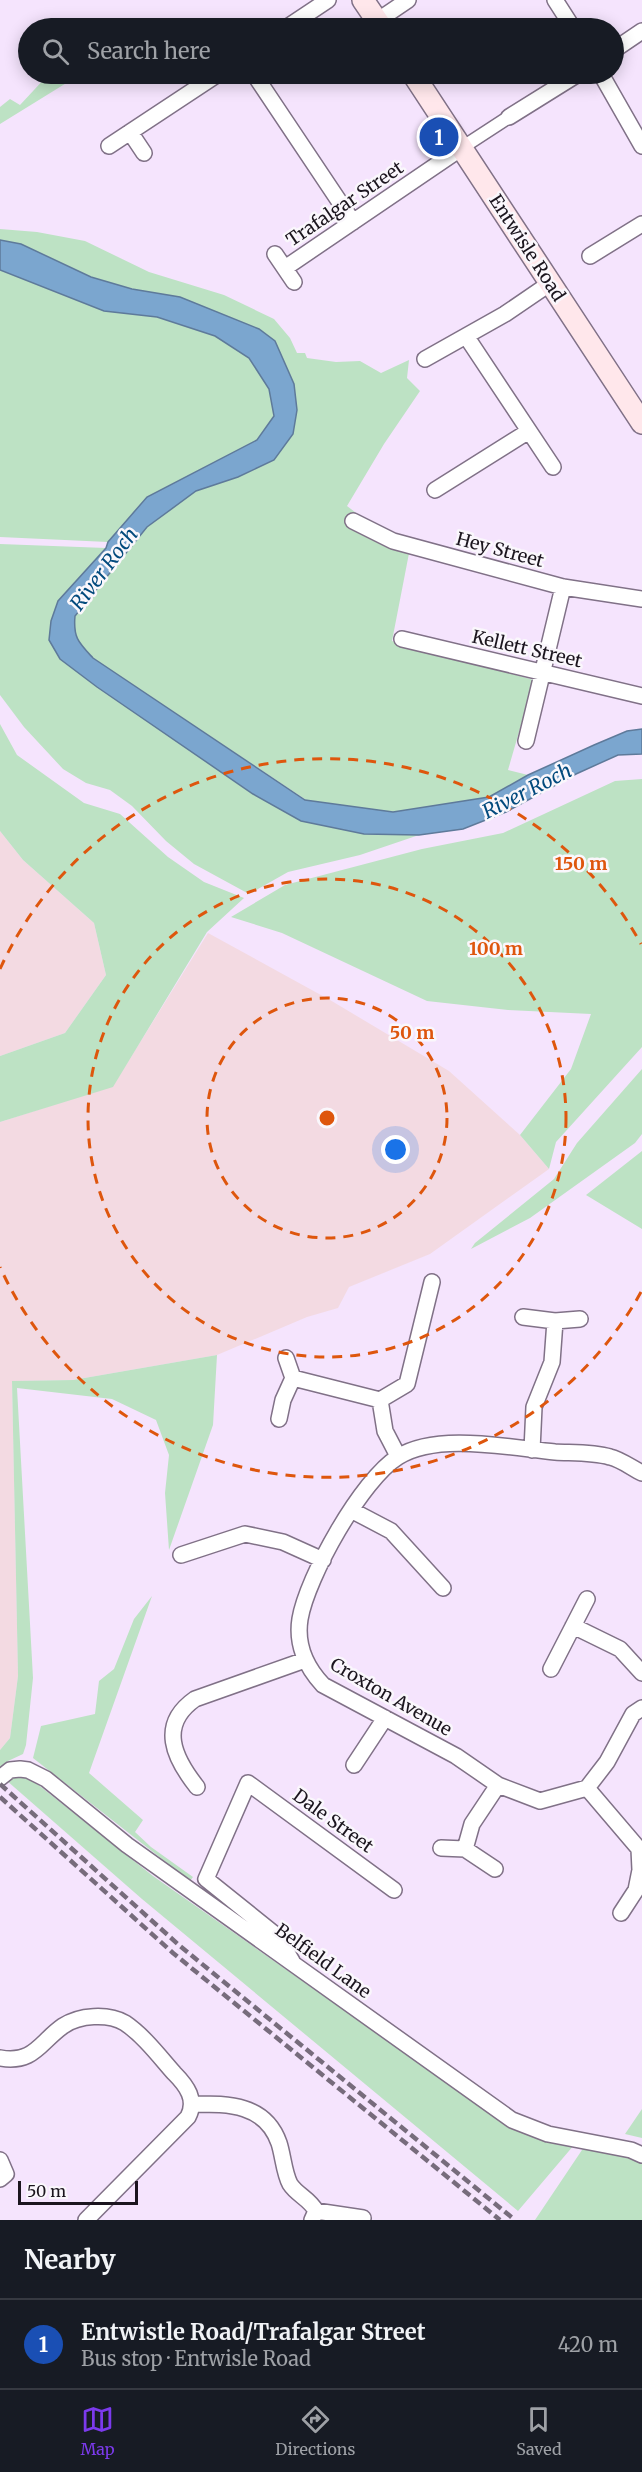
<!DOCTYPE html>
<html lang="en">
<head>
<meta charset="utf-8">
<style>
	body { margin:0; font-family:Merriweather,serif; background:#242831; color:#f1f3f6 }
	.scale { position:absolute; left:18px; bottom:15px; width:120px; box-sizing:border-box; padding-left:6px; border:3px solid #1b151e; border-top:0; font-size:16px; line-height:21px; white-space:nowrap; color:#1b151e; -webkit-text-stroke:4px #faf7fc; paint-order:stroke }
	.you { position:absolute; left:396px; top:1150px; width:21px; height:21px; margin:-15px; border:4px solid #fff; border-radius:50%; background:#1a73e8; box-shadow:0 0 0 9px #1a73e833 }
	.badge { display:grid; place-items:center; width:39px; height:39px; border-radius:50%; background:#7c3aed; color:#fff; font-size:20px; font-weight:700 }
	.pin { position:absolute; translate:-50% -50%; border:3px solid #fff; box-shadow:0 2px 6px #0006 }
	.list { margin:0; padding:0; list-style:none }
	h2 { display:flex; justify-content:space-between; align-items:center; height:78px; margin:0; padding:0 24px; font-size:26px }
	h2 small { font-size:20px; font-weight:400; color:#9ea1a6 }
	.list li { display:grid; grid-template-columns:39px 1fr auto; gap:18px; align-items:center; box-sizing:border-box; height:90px; padding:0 24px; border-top:2px solid #363941 }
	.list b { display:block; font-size:22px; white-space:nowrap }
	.list p { margin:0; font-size:20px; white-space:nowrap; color:#9ea1a6 }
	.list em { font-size:20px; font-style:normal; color:#9ea1a6 }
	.icon { flex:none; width:33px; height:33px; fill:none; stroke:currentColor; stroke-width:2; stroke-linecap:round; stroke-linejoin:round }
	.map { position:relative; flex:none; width:642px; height:2220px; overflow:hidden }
	.search { position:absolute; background:#171b24; box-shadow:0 3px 15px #0003; left:18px; right:18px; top:18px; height:66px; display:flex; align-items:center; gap:15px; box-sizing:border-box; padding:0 21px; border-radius:33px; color:#9ea1a6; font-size:22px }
	.sheet { height:168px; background:#171b24 }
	nav { display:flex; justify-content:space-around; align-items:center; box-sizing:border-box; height:84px; border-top:2px solid #363941; background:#171b24; font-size:16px; color:#9ea1a6 }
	nav a { display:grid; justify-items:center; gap:3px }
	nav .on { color:#7c3aed }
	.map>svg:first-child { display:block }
	.industrial { fill:#f3dae2 }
	.green { fill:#bde2c4 }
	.water { fill:#7ba6cf; stroke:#5e7a9a; stroke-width:1.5 }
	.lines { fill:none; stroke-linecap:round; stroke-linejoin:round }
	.pedestrian-casing { stroke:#807187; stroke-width:15 }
	.minor-casing { stroke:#807187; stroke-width:18 }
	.secondary-casing { stroke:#807187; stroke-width:24 }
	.pedestrian { stroke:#fff; stroke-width:12 }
	.minor { stroke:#fff; stroke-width:15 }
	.secondary { stroke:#ffe7eb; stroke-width:21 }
	.rail { stroke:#776c7c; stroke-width:4.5; stroke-dasharray:9 4.5; stroke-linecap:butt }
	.ring { fill:none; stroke:#de560d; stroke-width:3; stroke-dasharray:10 8 }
	.labels { text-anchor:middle; stroke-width:5; stroke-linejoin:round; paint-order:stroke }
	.street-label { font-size:18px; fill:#1b151e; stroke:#faf7fc }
	.water-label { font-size:20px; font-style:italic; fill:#024a7d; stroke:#faf7fc }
	.centre { fill:#de560d; stroke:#faf7fc; stroke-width:3 }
	.ring-label { font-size:18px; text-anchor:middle; font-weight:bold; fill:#de560d; stroke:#faf7fc; stroke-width:5; stroke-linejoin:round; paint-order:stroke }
</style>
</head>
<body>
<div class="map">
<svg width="642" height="2220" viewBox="0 0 642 2220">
	<rect width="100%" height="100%" fill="#f5e4fd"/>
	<path class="industrial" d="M 0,831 L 23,860 L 94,923 L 106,975 L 65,1033 L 0,1056 Z
		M 208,933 L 330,1000 L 449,1071 L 520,1135 L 549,1169 L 430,1254 L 349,1287 L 338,1308 L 307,1317 L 217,1355 L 73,1380 L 12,1381 L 18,1676 L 10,1738 L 0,1750 L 0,1122 L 113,1086 Z"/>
	<path class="green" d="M 45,74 L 62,74 L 68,82 L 0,124 L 0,107 L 10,99 L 20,105 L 47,76 Z
		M 0,229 L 37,232 L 85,241 L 149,272 L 224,295 L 274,319 L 290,338 L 297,353 L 305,353 L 307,358 L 336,362 L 360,361 L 381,373 L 409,360 L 407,378 L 420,391 L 384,444 L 347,506 L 389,538 L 411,543 L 392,641 L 534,680 L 508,770 L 528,775 L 489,797 L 393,812 L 306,800 L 93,658 C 79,643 73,638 75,616 L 147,527 L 196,491 L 238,477 L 274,460 L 294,384 L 275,341 L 132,289 L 91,277 L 21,244 L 0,240 Z
		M 0,270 L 104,311 L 157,317 L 215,336 L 249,357 L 269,389 L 274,416 L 257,440 L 147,497 L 108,542 L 0,537 Z
		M 0,544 L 106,548 L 58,601 L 97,687 L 253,794 L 301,821 L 364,834 L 419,835 L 360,855 L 288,872 L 249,894 L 194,864 L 166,841 L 132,806 L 110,790 L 86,783 L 63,769 L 24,727 L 0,695 Z
		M 0,724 L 17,755 L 84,803 L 120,814 L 168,857 L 204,882 L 244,898 L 207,932 L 113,1087 L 0,1122 L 0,1056 L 65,1033 L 106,975 L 94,923 L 23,860 L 0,831 Z
		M 642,779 L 642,1047 L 556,1142 L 549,1169 L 520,1135 L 571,1069 L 591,1014 L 508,1010 L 427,1001 L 282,933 L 231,917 L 285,885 L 422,849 L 503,833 L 615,781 Z
		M 642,1069 L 642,1134 L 635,1143 L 530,1218 L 471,1249 L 475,1243 L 554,1179 L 577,1143 Z
		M 642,1151 L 642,1229 L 586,1195 Z
		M 217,1355 L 213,1425 L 169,1550 L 165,1493 L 169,1455 L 156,1420 L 112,1399 L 17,1388 L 33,1678 L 26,1745 L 23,1754 L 8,1761 L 0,1768 L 0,1750 L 10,1738 L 18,1676 L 12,1381 L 73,1380 Z
		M 152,1596 L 89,1773 L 143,1820 L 135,1832 L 151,1847 L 193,1877 L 190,1881 L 33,1758 L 41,1726 L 95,1714 L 99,1681 L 114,1669 L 134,1619 Z
		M 18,1776 L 31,1779 L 153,1876 L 485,2109 L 574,2145 L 518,2211 L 142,1899 L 6,1780 Z
		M 642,2109 L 642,2138 L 625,2134 Z
		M 584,2147 L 631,2156 L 642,2160 L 642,2220 L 535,2220 Z"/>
	<path class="water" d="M 0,240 L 21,244 L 91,277 L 132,289 L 180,297 L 259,329 L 275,341 L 294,384 L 297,410 L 293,434 L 274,460 L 238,477 L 196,491 L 147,527 L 75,616 C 73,638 79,643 93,658 L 305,800 L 393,812 L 489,797 L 528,775 L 594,745 L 627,731 L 642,729 L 642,754 L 618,755 L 576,774 L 506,812 L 463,829 L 419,835 L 364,834 L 301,821 L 253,794 L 97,687 L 60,659 L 49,640 L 51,621 L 58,601 L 106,548 L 108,542 L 147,497 L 257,440 L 274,416 L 269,389 L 249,358 L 215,336 L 157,317 L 104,311 L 0,270 Z"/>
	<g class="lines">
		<defs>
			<path id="pedestrian" d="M 463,147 L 509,117"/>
			<path id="minor" d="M 555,0 L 573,28
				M 377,21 L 408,0
				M 286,28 L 328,0
				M 614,50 L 642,31
				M 254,74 L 353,222
				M 601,74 L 642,146
				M 509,117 L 578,74
				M 130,132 L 144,153
				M 109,146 L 218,74
				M 275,254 L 294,282
				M 590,256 L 642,224
				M 285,268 L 463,147
				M 466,336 L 553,467
				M 425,359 L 505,314 L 549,284
				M 435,490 L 529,431
				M 353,521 L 393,541 L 563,587 L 642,599
				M 402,639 L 642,696
				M 526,741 L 563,587
				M 523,1317 L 555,1321 L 580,1319
				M 286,1358 L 293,1378
				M 380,1400 L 407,1384 L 432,1282
				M 279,1419 L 283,1400 L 293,1378 L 380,1400 L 385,1431 L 398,1456
				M 532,1450 L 534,1407 L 552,1362 L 555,1321
				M 642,1473 C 632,1468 620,1459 610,1457 C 593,1452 572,1453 555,1452 C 511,1448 437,1432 398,1457 C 362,1479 307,1577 300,1619 C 296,1644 306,1667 323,1685 L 456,1756 L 498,1785 L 540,1801 L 587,1788 L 607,1762 L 633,1714 L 642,1708
				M 351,1510 L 391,1531 L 443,1588
				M 181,1555 L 245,1534 L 283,1542 L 323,1560
				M 573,1626 L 620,1649 L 642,1673
				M 551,1669 L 587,1599
				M 354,1765 L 385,1718
				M 0,1778 L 10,1770 L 20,1769 L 28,1770 L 46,1779 L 127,1845 L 512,2120 L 548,2134 L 631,2150 L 642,2155
				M 197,1787 C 174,1758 158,1725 195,1699 L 305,1660
				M 587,1788 L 639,1849 L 640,1870 L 636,1890 L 621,1913
				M 441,1848 L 465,1849 L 495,1869
				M 465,1849 L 472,1824 L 498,1785
				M 292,1961 L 277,1936 L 206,1879 L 248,1783 L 394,1890
				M 0,2058 C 34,2064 40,2042 63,2026 C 79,2015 108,2013 125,2023 C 144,2036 159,2056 174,2073 C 187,2086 197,2100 188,2117 L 86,2220
				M 192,2104 C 227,2104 265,2103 279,2143 C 283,2155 284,2173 290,2184 C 297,2195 310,2199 316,2211 L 312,2220
				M 0,2160 L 6,2174 L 0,2179
				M 316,2211 L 363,2218"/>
			<path id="secondary" d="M 363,0 L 382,28
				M 413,74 L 642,423"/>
		</defs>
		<use href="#pedestrian" class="pedestrian-casing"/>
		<use href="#minor" class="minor-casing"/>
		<use href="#secondary" class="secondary-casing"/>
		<use href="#pedestrian" class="pedestrian"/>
		<use href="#minor" class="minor"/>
		<use href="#secondary" class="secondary"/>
		<path class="rail" d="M 0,1784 L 180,1946 L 515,2220
			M 0,1797 L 173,1953 L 500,2220"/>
	</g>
	<g class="ring">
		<circle cx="327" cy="1118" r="120"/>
		<circle cx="327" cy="1118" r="239"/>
		<path d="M641 1292A359 359 0 0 1 0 1267M0 969A359 359 0 0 1 641 944"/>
	</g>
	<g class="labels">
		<g class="street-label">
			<text transform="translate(345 204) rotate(-34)" y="6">Trafalgar Street</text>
			<text transform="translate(527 248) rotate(57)" y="6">Entwisle Road</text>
			<text transform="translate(500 550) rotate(15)" y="6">Hey Street</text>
			<text transform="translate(527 649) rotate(13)" y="6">Kellett Street</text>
			<text transform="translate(391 1697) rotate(30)" y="6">Croxton Avenue</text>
			<text transform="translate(333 1821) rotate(36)" y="6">Dale Street</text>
			<text transform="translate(323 1961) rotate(36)" y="6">Belfield Lane</text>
		</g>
		<g class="water-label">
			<text transform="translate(104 569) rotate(-53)" y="7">River Roch</text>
			<text transform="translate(527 791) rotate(-27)" y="7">River Roch</text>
		</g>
	</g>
	<circle cx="327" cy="1118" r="9" class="centre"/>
	<g class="ring-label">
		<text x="581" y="870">150 m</text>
		<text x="496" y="955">100 m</text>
		<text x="412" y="1039">50 m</text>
	</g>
</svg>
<div class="scale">50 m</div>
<div class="you"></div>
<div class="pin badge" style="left:439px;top:137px;background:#1a4fb4">1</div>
<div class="search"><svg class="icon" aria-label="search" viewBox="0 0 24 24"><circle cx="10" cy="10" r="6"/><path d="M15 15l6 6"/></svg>Search here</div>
</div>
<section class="sheet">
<h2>Nearby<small></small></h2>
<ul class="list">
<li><span class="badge" style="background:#1a4fb4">1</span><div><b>Entwistle Road/Trafalgar Street</b><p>Bus stop · Entwisle Road</p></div><em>420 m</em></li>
</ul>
</section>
<nav>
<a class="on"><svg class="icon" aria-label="map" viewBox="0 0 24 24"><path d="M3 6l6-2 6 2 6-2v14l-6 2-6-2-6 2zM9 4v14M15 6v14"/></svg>Map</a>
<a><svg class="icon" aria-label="directions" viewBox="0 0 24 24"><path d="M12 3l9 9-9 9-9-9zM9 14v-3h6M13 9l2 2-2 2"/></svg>Directions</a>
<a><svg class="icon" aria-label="saved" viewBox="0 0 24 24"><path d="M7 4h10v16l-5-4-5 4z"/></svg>Saved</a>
</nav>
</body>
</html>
